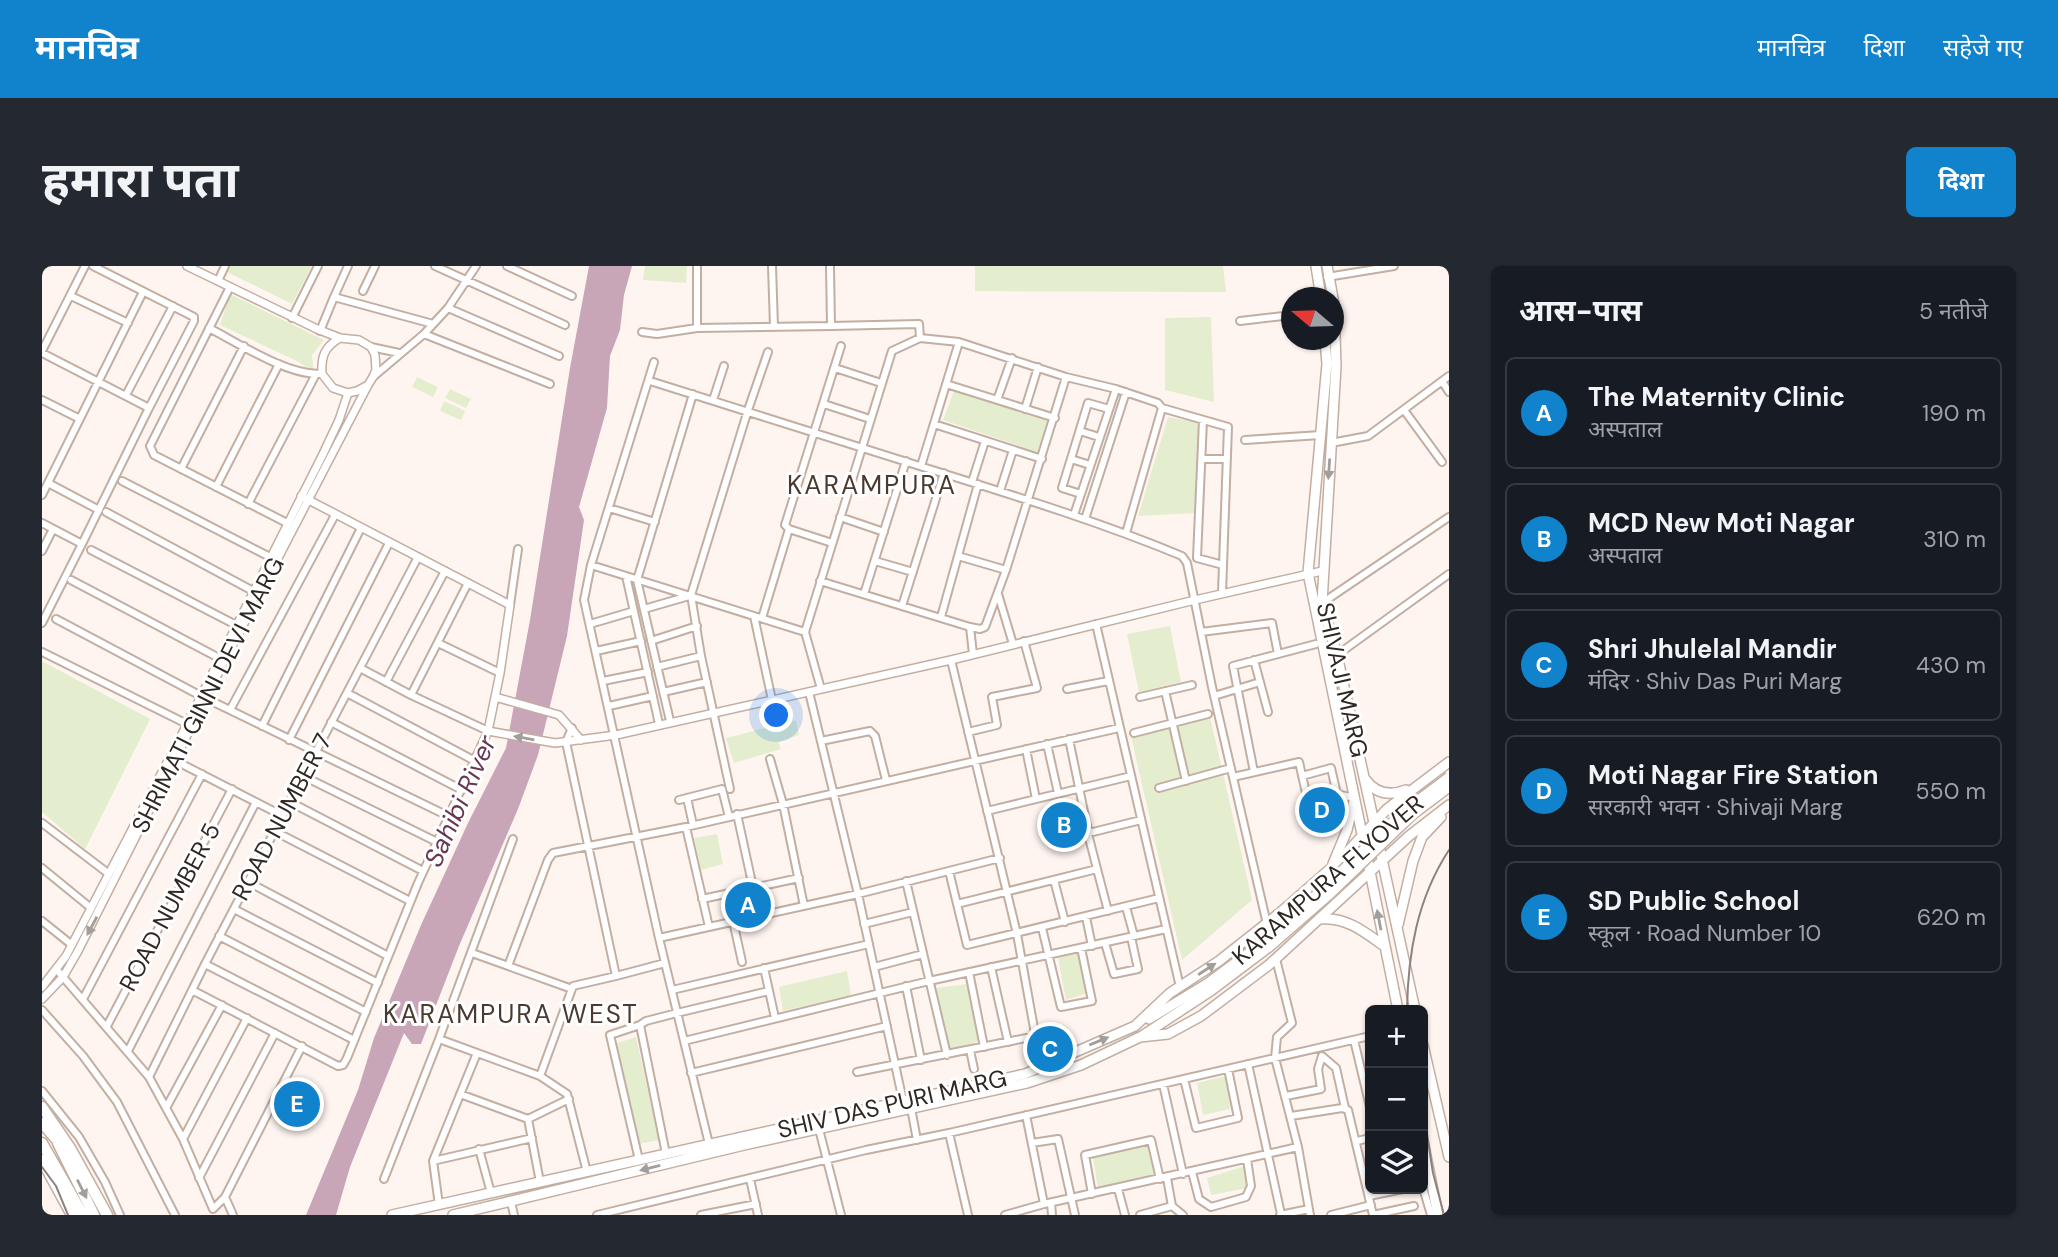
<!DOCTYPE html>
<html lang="hi">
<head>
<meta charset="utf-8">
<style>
	body { margin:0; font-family:"DM Sans","Noto Sans Devanagari",sans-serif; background:#242831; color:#f1f3f6 }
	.controls { position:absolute; right:21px; bottom:21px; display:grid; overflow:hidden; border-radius:10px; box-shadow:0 2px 5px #0004 }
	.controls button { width:63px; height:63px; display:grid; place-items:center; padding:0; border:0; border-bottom:2px solid #363941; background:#171b24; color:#f1f3f6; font:35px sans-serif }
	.compass { position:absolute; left:1239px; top:21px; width:63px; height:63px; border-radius:50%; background:#171b24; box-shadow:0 2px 5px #0004; rotate:289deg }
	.you { position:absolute; left:735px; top:450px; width:24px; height:24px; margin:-18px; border:5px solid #fff; border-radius:50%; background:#1a73e8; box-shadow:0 0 0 10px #1a73e833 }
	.badge { display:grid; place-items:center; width:46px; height:46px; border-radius:50%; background:#1083cc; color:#fff; font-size:23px; font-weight:700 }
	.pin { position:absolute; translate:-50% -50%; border:4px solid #fff; box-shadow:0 2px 7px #0006 }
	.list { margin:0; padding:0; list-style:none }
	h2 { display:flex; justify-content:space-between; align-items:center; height:91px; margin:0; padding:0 28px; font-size:30px }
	h2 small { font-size:23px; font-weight:400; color:#9ea1a6 }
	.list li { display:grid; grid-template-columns:46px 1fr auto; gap:21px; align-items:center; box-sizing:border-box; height:112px; margin:0 14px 14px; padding:0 14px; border:2px solid #363941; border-radius:10px }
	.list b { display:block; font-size:26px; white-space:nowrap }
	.list p { margin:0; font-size:23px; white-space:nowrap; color:#9ea1a6 }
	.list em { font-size:23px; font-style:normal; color:#9ea1a6 }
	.icon { flex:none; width:38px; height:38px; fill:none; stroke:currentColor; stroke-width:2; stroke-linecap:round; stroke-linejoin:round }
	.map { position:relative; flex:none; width:1407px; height:949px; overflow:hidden; border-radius:10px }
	header { display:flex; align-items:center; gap:42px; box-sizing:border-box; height:98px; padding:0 35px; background:#1083cc; color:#fff }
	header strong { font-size:33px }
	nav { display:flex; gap:38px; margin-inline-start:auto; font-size:24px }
	.intro { display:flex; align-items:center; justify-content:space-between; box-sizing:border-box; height:168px; padding:0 42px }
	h1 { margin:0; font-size:49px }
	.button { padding:18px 32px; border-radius:10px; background:#1083cc; color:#fff; font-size:24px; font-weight:700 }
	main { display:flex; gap:42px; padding:0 42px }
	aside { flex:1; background:#171b24; border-radius:10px; box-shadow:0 2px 5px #0004 }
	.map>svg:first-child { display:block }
	.green { fill:#e4eecf }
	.water { fill:#c8a6b7 }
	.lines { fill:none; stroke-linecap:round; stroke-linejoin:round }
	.minor-casing { stroke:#c3aea2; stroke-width:10 }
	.tertiary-casing { stroke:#c3aea2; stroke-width:10 }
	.secondary-casing { stroke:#c3aea2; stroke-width:12 }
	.primary-casing { stroke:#c3aea2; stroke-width:13 }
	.minor { stroke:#fff; stroke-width:6 }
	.tertiary { stroke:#fff; stroke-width:7 }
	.secondary { stroke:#fff; stroke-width:9 }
	.primary { stroke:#fff; stroke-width:10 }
	.rail { stroke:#8c837e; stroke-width:2 }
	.secondary-bridge-casing { stroke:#c3aea2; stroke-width:12; stroke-linecap:butt }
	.secondary-bridge { stroke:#fff; stroke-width:9 }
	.oneway { fill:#a19e9c }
	.labels { text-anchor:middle; stroke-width:6; stroke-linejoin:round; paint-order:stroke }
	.street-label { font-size:24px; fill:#2f2722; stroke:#fff }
	.neighbourhood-label { font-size:26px; letter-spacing:2px; fill:#4a3a2f; stroke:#fff }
	.water-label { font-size:26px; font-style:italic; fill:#683853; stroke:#fff }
</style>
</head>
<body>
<header>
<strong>मानचित्र</strong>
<nav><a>मानचित्र</a><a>दिशा</a><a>सहेजे गए</a></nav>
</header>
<div class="intro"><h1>हमारा पता</h1><a class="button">दिशा</a></div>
<main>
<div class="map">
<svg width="1407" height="949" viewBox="0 0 1407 949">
	<rect width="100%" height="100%" fill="#fef5f0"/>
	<path class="green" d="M 188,0 L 270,0 L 250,38 L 185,6 Z
		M 603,0 L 645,0 L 644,17 L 601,14 Z
		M 933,0 L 1181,0 L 1184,26 L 933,25 Z
		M 188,28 L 282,74 L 270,89 L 272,107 L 257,96 L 178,59 Z
		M 1169,51 L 1172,136 L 1123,124 L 1123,52 Z
		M 375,111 L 396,121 L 391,131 L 370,121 Z
		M 408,123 L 429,133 L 424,142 L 403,132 Z
		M 912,125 L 1006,155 L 995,186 L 901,154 Z
		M 402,135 L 423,145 L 419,154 L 398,145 Z
		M 1126,151 L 1159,157 L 1153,247 L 1096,250 Z
		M 1128,360 L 1139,416 L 1097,426 L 1085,368 Z
		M 0,395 L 108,453 L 43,583 L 0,546 Z
		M 1167,446 L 1210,634 L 1140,694 L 1088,466 Z
		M 754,454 L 757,469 L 736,476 L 739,483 L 692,497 L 684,472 Z
		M 675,568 L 681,598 L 659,604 L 652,572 Z
		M 1043,686 L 1051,725 L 1024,734 L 1016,692 Z
		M 805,705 L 809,729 L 741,745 L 737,721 Z
		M 933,717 L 943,773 L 908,784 L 894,722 Z
		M 594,771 L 617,874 L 592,879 L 569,779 Z
		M 1184,810 L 1188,843 L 1161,849 L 1155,817 Z
		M 1107,876 L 1117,908 L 1056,923 L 1051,891 Z
		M 1203,900 L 1206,922 L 1169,929 L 1165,912 Z"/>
	<path class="water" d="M 547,0 L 590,0 L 582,29 L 578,64 L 568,90 L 565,142 L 537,241 L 542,254 L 525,370 L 496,489 L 476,543 L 417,680 L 379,778 L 370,778 L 362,767 L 308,901 L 294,949 L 264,949 L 316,824 L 332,772 L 379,659 L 426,557 L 464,482 L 488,354 L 528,102 Z"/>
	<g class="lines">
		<defs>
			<path id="minor" d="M 51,0 L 152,51 L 152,55 L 107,142
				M 393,0 L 523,59
				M 465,0 L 530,30
				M 730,0 L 732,61
				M 788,0 L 789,60 L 877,58 L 878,72
				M 1285,11 L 1352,0
				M 176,15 L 183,0
				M 188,21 L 108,180 L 112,189 L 245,257
				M 321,25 L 333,0
				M 29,30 L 86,57
				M 292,31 L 306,0
				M 406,42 L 517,90
				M 250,52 L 276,0
				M 1198,55 L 1250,49
				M 167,62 C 198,78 243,108 277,108
				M 655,62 L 655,0
				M 278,65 L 292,31 L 391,58
				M 600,66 L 615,68 L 655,62 L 789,60
				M 382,68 L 508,118
				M 329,81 L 357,87
				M 0,85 L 43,0
				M 0,87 L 107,142 L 40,278
				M 612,96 L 549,299 L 542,334 L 617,672 L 667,878
				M 793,102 L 839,117
				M 331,111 L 382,68 L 406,42 L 434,0
				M 608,115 C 706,146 805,177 903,208 C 983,233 1063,258 1140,290 L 1145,297 L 1170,421 L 1225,658
				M 1400,115 L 1407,126
				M 904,118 L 1013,152
				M 1074,123 L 1116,137 L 1120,142 L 1084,267
				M 84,129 L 131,40
				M 0,134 L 38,153
				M 671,134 L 682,100
				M 955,134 L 970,92
				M 782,138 L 828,153
				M 1120,142 L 1186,161 L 1180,327
				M 983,143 L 996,101
				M 1362,144 L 1400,196
				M 1161,154 L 1155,292 L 1181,299
				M 892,158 L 1000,193
				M 1038,165 L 1057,171
				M 1203,174 L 1279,169
				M 1289,177 L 1326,170 L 1407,110
				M 1029,193 L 1048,199
				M 1160,193 L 1185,193
				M 879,200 L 917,76
				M 139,203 L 202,80
				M 80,215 L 228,291
				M 930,216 L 943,175
				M 6,217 L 57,244
				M 174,221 L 237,98
				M 958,225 L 971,184
				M 1039,228 L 1020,222 L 1046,137 L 1067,143
				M 0,229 L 101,26
				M 206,238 L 274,108
				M 567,242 L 613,256
				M 64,246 L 211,325
				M 798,251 L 842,266
				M 1043,253 L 1084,126
				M 0,257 L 40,278 L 0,357
				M 790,277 L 747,263 L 743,259 L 799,80
				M 49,284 L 194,359
				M 0,285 L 11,263
				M 916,290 L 964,304
				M 833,295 L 871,306
				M 549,299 L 763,366
				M 584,310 L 617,458
				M 29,314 L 177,392
				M 778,315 L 928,361 L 938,363 L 943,361 L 964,304 L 1024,111
				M 822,328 L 864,195
				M 956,328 L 971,378
				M 1280,337 L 1407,251
				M 468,339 L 476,283
				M 860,340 L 902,207
				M 602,343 L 647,330
				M 712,350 L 730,434
				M 899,351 L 936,218
				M 720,352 L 747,263
				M 14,353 L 159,430 L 406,550
				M 548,358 L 592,345
				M 1054,358 L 1138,721
				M 928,361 L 931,388
				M 1159,366 L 1230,357 L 1236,388
				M 609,375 L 655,360
				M 396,377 L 458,407
				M 554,385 L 599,375
				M 0,386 L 145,458
				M 1295,389 L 1407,308
				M 909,394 L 975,668 L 999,801
				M 1212,394 L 1226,446
				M 615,401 L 659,390
				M 561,415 L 606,406
				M 344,416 L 403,305
				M 779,423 L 763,366 L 850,85 L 878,72 L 917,76 L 1024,111 L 1074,123 L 1032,249
				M 1025,423 L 1066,415
				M 1123,425 L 1144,515
				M 621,426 L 665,416
				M 767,426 L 816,628 L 861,835
				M 305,427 L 433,495
				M 369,429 L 426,317
				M 1172,430 L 1218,416
				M 1098,431 L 1150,419
				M 567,440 L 611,430
				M 188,444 L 293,249
				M 628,455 L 595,314 L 651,128
				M 289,456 L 420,524
				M 220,460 L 319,262
				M 530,462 L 524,476 L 574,710 L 623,697
				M 926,466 L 955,459 L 950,431 L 995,422 L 982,375
				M 1092,467 L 1166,448
				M 1027,473 L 1046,565 L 1051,566 L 1099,554
				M 247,474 L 347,277
				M 779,475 L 828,465 L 833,470 L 844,514
				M 1005,478 L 1016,527
				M 984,483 L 994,533
				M 130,493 L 241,550
				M 728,493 L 741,538 L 762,640
				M 1212,506 L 1191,400 L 1274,378
				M 261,510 L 395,576
				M 1260,510 L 1289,502 L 1295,528 L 1312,532
				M 1191,511 L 1257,496 L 1271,558
				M 1117,522 L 1189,502
				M 688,523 L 659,390 L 649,329 L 706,144 L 726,86
				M 645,532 L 651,559
				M 637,534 L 680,523 L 687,551
				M 248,536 L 381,605
				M 945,545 L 1089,510
				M 695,548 L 717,649
				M 1290,550 L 1310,543
				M 0,557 L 67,608
				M 644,561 L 667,661
				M 1045,564 L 1055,603
				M 232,565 L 368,635
				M 0,602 L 49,642
				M 907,605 L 925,679 L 1117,632
				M 1012,614 L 1023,656
				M 864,615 L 905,789
				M 206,616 L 346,690
				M 660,633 L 757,612
				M 915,638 L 1055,603 L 1066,645
				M 1084,641 L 1092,670
				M 192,643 L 336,717
				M 1044,651 L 1050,680
				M 0,655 L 30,679
				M 691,655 L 700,696
				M 822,658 L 871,646
				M 1000,662 L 1019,741 L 1050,735 L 1039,682
				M 177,670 L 324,746
				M 617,672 L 816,628 L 958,592
				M 1063,677 L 1072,708 L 1096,703 L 1089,671
				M 430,687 L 530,723
				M 1234,693 L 1250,757 L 1235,771 L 1233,792 L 1256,881 L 1268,949
				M 163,698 L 312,774
				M 466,700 L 506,594 L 511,587 L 644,561 L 1077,462
				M 832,701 L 881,688
				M 949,701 L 966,776
				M 722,702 L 733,752
				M 15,704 L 107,811 L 141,873 L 171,943 L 183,931 L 260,780
				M 927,706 L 942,781
				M 864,720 L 879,794
				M 150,724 L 296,800 L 301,799 L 305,792 L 376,617 L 446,465 L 369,429 L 318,402
				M 630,724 L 827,678
				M 41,733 L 160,508
				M 0,744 L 41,790 L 75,836 L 133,949
				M 65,760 L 190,523
				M 397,773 L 498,810 L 525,828 L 545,906
				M 1312,774 L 1328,841
				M 642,775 L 887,715 L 1124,663
				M 928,784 L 932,803
				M 86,785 L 214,536
				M 1206,798 L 1239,948
				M 815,806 L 994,770
				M 649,807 L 845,760
				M 498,810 L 531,720 L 574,710
				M 107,811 L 163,698 L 376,291
				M 1142,813 L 1154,862 L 1196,852 L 1186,803
				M 1121,818 L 1141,908
				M 0,825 L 37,871 L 63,916 L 78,949
				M 418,828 L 486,853
				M 1244,830 L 1279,823 L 1276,803 L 1280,790 L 1294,802 L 1303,842
				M 124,842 L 180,739
				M 869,842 L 875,874
				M 984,849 L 1002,938
				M 1249,850 L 1300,842 L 1306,844 L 1331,949
				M 486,853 L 498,916
				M 486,853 L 527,833
				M 777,863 L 799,949
				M 141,873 L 205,752
				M 1315,875 L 1328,872
				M 990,877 L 1016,873 L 1033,949
				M 437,883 L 449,927
				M 624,888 L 598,759 L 604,755 L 635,747 L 727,725
				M 597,894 L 568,769 L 598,759
				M 391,895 L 490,872
				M 1150,906 L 1157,933 L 1169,941 L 1204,931 L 1209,920 L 1205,893
				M 157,912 L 233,767
				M 1125,912 L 1130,940
				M 342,913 L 397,773 L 471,573
				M 708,913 L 716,949
				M 1381,922 L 1389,949
				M 1076,923 L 1083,949
				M 1050,928 L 1043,889 L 1109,874 L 1118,913
				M 1327,930 L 1361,923
				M 183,931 L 191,949
				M 469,936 L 472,949
				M 1009,937 L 1010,949
				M 397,939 L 391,895 L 435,787
				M 555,949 L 824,884 L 907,867
				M 659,949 L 714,938
				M 926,949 L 907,867 L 1328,770
				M 963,949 L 1002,938 L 1256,881
				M 1098,949 L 1130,940 L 1141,949
				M 1238,949 L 1267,943
				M 1289,949 L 1329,939
				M 1331,949 L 1372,940"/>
			<path id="tertiary" d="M 145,0 L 275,63 L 298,72 L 317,74 L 329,81 L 333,89 L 334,104 L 331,111 L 326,119 L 315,125 L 306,127 L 291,122 L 280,108 C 279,91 282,81 298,72
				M 259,230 L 468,339 L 458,407 L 446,465 L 513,477 L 574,469 L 909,394 L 1153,334 L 1280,305
				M 453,431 L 517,449 L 539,474
				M 0,721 L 24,690 L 141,466 L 281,188 L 297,154 L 306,127
				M 0,733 L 21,711 L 36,685 L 183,394 L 326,119"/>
			<path id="secondary" d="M 1274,0 L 1279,32
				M 1285,0 L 1291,32
				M 1292,37 L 1294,100 L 1280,337 L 1295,389 L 1333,561
				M 1283,74 L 1285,98 L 1266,307 L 1321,573
				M 1324,514 C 1334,528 1348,530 1364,524
				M 1336,575 L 1373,744
				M 1324,586 L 1356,744
				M 1291,598 L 1305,564 L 1312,535
				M 1278,653 C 1303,650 1323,666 1342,680
				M 1356,659 L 1371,595 L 1380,571 L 1399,551
				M 1107,753 L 1166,717 L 1221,676
				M 1100,770 L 1170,724 L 1227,681
				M 1381,779 L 1407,891
				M 1381,875 L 1396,949
				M 350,949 L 983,808 L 1093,760 L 1128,727 L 1177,695 L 1239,646 L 1295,597 L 1345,543 L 1407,496
				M 411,949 L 702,879 L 985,817 L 1039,799 L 1098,771 L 1126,768 L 1159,750 L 1228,698 L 1367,570 L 1407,539"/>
			<path id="primary" d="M 0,841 L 28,882 L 65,949
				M 0,857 L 21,881
				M 0,877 L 41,949
				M 16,877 L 52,949
				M 0,894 L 30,949"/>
		</defs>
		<use href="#minor" class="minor-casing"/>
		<use href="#tertiary" class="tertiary-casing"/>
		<use href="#secondary" class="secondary-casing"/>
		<use href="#primary" class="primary-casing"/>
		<use href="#minor" class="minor"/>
		<use href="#tertiary" class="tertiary"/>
		<use href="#secondary" class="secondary"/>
		<use href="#primary" class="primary"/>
		<path class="rail" d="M 1365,744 C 1366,687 1375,633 1407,584
			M 1381,842 L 1391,907 L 1402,949
			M 0,901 L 14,920 L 26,949"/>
		<defs>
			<path id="secondary-bridge" d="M 1221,676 L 1283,621 L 1363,544 L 1407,511
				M 1227,681 L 1289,627 L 1370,549 L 1407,521"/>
		</defs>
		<use href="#secondary-bridge" class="secondary-bridge-casing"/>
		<use href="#secondary-bridge" class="secondary-bridge"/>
	</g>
	<defs><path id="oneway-solid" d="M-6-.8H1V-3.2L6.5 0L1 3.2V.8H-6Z" transform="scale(1.75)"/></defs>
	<g class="oneway">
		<use href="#oneway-solid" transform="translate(1287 203) rotate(94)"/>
		<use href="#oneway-solid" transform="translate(482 472) rotate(-170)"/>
		<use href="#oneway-solid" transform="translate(1337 654) rotate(-101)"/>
		<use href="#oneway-solid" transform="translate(50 660) rotate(118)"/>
		<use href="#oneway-solid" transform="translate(1165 703) rotate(-33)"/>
		<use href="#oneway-solid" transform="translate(1057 775) rotate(-22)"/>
		<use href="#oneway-solid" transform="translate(608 902) rotate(166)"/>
		<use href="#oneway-solid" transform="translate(40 923) rotate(63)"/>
	</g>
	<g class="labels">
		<g class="street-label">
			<text transform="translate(1300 414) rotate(77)" y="8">SHIVAJI MARG</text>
			<text transform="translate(166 429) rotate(-63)" y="8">SHRIMATI GINNI DEVI MARG</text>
			<text transform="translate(240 551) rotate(-62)" y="8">ROAD NUMBER 7</text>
			<text transform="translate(1286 614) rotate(-41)" y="8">KARAMPURA FLYOVER</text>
			<text transform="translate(128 641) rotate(-62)" y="8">ROAD NUMBER 5</text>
			<text transform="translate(850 838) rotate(-13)" y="8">SHIV DAS PURI MARG</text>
		</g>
		<g class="neighbourhood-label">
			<text x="830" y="228">KARAMPURA</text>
			<text x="469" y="757">KARAMPURA WEST</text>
		</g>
		<g class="water-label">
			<text transform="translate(418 535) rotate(-66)" y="9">Sahibi River</text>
		</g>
	</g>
</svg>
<div class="controls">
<button>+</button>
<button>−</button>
<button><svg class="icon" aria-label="layers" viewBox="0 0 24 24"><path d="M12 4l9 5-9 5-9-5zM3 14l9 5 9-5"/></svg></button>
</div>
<svg class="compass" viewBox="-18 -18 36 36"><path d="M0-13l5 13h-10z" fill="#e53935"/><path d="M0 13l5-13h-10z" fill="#9ea1a6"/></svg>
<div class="you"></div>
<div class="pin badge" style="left:706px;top:639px">A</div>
<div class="pin badge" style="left:1022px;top:559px">B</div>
<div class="pin badge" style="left:1008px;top:783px">C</div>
<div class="pin badge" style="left:1280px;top:544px">D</div>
<div class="pin badge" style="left:255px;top:838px">E</div>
</div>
<aside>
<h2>आस-पास<small>5 नतीजे</small></h2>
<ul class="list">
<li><span class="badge">A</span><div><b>The Maternity Clinic</b><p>अस्पताल</p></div><em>190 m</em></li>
<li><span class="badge">B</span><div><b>MCD New Moti Nagar</b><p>अस्पताल</p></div><em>310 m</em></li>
<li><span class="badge">C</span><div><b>Shri Jhulelal Mandir</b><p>मंदिर · Shiv Das Puri Marg</p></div><em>430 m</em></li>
<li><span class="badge">D</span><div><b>Moti Nagar Fire Station</b><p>सरकारी भवन · Shivaji Marg</p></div><em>550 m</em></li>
<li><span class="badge">E</span><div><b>SD Public School</b><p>स्कूल · Road Number 10</p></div><em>620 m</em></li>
</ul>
</aside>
</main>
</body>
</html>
